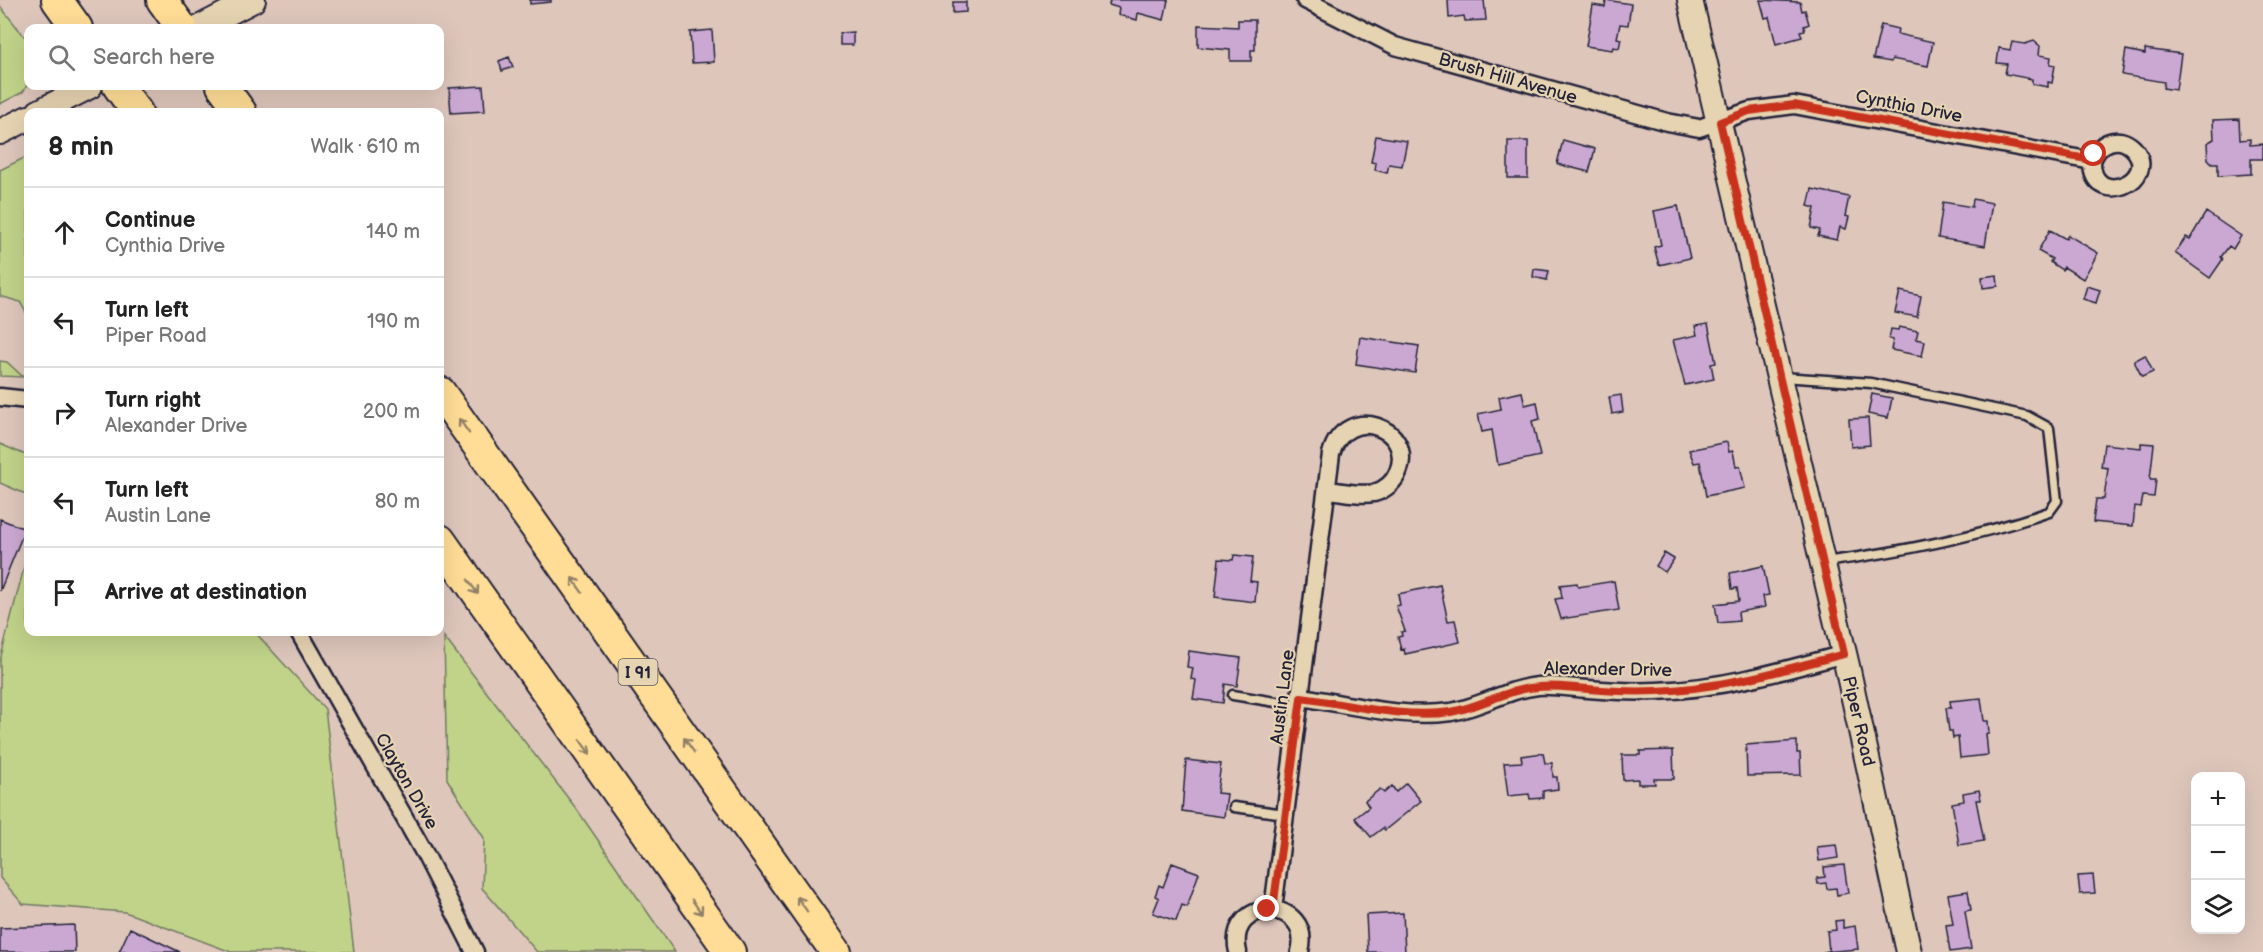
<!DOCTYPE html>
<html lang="en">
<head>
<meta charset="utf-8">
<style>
	body { margin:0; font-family:"Balsamiq Sans",sans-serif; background:#f6f6f6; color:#222 }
	.controls { position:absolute; right:18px; bottom:18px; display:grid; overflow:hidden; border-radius:12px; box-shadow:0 6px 24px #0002 }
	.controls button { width:54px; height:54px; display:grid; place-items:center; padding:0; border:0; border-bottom:2px solid #e0e0e0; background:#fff; color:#222; font:30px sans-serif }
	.stop { position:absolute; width:18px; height:18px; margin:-14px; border:4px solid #c8321e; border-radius:50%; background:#fff }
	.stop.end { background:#c8321e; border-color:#fff; box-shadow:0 2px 6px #0008 }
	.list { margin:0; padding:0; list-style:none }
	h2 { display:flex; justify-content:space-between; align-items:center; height:78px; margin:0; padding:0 24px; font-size:26px }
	h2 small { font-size:20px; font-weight:400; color:#767676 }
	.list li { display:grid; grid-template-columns:39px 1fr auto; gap:18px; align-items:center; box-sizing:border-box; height:90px; padding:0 24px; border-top:2px solid #e0e0e0 }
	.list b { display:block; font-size:22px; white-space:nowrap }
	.list p { margin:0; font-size:20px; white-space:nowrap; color:#767676 }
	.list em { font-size:20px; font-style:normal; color:#767676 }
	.icon { flex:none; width:33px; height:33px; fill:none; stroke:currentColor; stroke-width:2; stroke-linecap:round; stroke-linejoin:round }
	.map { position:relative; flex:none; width:2263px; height:952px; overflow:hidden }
	.search { position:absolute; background:#fff; box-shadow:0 6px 24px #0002; left:24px; top:24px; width:420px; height:66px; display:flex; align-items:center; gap:15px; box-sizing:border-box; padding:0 21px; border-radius:12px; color:#767676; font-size:22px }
	.panel { position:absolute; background:#fff; box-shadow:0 6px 24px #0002; left:24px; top:108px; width:420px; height:528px; border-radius:12px }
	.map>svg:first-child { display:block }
	.green { fill:#c0d389; stroke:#717a62; stroke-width:1.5 }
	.building { fill:#cba8d2; stroke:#22223b; stroke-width:1.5 }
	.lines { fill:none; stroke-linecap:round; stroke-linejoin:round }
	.lane-casing { stroke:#22223b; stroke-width:13 }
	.street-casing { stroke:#22223b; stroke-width:21 }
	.secondary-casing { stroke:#22223b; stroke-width:28 }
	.highway-casing { stroke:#22223b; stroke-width:34 }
	.lane { stroke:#e6d3b1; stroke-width:8 }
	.street { stroke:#e6d3b1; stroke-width:16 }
	.secondary { stroke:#e6d3b1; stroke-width:24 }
	.highway { stroke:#ffdd96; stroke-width:30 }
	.oneway { stroke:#908068 }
	.route { stroke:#c8321e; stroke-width:8 }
	.labels { text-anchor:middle; stroke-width:4.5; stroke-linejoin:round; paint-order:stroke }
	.shield { fill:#e6d3b1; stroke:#5d575e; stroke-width:1.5 }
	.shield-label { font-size:16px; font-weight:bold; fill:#22223b }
	.street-label { font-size:18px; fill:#22223b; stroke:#e6d3b1 }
</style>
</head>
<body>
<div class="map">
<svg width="2263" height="952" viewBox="0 0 2263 952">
	<rect width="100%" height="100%" fill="#dec6bb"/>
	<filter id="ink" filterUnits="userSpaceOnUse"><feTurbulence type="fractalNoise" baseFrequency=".0167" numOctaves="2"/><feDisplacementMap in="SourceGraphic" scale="12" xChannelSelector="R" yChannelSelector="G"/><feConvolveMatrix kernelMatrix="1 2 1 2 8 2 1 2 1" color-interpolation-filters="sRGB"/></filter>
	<g filter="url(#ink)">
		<path class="green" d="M 0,6 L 28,41 L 28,84 L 23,92 L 0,104 Z
			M 28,156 L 28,316 L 20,302 L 0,296 L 0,170 Z
			M 0,361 L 7,362 L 23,377 L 0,376 Z
			M 0,444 L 28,456 L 28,495 L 0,483 Z
			M 28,552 L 28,632 L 255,632 L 325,709 L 354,952 L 231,952 L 125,912 L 23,904 L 0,878 L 0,660 Z
			M 444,637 L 578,811 L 675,952 L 537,952 L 482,888 L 484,838 L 447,779 Z"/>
		<path class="building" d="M 530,0 L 551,0 L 551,2 L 530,4 Z
			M 1110,0 L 1168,0 L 1164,20 L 1138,13 L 1137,20 L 1118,15 L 1119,8 L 1109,5 Z
			M 1448,0 L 1484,0 L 1486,20 L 1465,21 L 1464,16 L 1449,18 Z
			M 1606,0 L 1631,4 L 1628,25 L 1620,24 L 1617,38 L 1621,39 L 1619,48 L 1613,47 L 1612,50 L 1586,46 L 1593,5 L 1605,7 Z
			M 1760,0 L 1800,2 L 1802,11 L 1805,10 L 1809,24 L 1804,26 L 1805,30 L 1800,31 L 1802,37 L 1776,44 L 1769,17 L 1765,18 Z
			M 953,2 L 966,2 L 966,12 L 953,13 Z
			M 1238,20 L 1255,20 L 1255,50 L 1251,50 L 1251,61 L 1230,61 L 1230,50 L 1198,47 L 1198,25 L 1238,27 Z
			M 1881,25 L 1898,29 L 1897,34 L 1933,42 L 1928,66 L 1892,59 L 1891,62 L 1873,59 Z
			M 712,30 L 714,62 L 692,63 L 690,32 Z
			M 853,32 L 853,45 L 840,45 L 840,33 Z
			M 2034,41 L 2040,46 L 2039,55 L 2051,57 L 2050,64 L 2055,65 L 2052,83 L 2048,82 L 2048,87 L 2032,84 L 2032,79 L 2005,74 L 2007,64 L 1997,63 L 1999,48 L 2010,50 L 2012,42 L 2025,44 Z
			M 2145,49 L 2181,54 L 2176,90 L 2163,88 L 2164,82 L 2122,75 L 2126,50 L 2145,54 Z
			M 509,57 L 513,67 L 502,71 L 499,61 Z
			M 483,86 L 485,111 L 451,113 L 449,88 Z
			M 2239,119 L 2240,140 L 2250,139 L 2250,145 L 2263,144 L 2263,159 L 2251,159 L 2251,174 L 2218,176 L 2218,163 L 2212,163 L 2208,159 L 2207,143 L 2214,139 L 2213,120 Z
			M 1376,136 L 1407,141 L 1402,166 L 1389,164 L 1387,173 L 1375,170 L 1376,163 L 1371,162 Z
			M 1563,140 L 1595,149 L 1589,172 L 1557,164 Z
			M 1508,141 L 1528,141 L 1528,178 L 1508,178 Z
			M 1812,189 L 1849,197 L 1845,216 L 1849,217 L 1846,229 L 1840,227 L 1837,240 L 1818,236 L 1820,230 L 1811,228 L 1815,208 L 1808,206 Z
			M 1973,199 L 1992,203 L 1985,246 L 1938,238 L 1943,202 L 1972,207 Z
			M 1678,206 L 1690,258 L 1659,265 L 1654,247 L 1661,245 L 1654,211 Z
			M 2206,212 L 2241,236 L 2233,249 L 2229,246 L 2221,257 L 2223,259 L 2210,278 L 2175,253 L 2186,237 L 2190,239 Z
			M 2050,230 L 2066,239 L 2068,235 L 2098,253 L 2083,279 L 2064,267 L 2062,270 L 2050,262 L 2052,259 L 2038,251 Z
			M 1534,269 L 1549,271 L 1547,280 L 1533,277 Z
			M 1997,275 L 1998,286 L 1983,288 L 1982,277 Z
			M 2087,286 L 2100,290 L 2096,303 L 2083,299 Z
			M 1900,291 L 1921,296 L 1917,317 L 1895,313 Z
			M 1708,324 L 1716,363 L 1711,364 L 1714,379 L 1685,385 L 1673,340 L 1697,335 L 1695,326 Z
			M 1899,327 L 1918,331 L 1916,339 L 1925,341 L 1922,356 L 1891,350 L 1893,340 L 1889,339 L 1891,329 L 1898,330 Z
			M 1360,337 L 1419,346 L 1415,373 L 1356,364 Z
			M 2145,355 L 2153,372 L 2142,377 L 2134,361 Z
			M 1522,392 L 1525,405 L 1537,402 L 1540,419 L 1532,421 L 1540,456 L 1498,465 L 1492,430 L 1482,432 L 1478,414 L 1501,409 L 1499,397 Z
			M 1872,394 L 1892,398 L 1888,418 L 1868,414 Z
			M 1621,395 L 1623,412 L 1612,414 L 1609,397 Z
			M 1868,418 L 1870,445 L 1851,447 L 1849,419 Z
			M 1727,442 L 1729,452 L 1733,451 L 1736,467 L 1740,466 L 1745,488 L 1706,496 L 1700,462 L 1694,463 L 1689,450 Z
			M 2141,443 L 2154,444 L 2150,479 L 2156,479 L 2154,497 L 2143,496 L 2141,507 L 2135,506 L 2133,526 L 2093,522 L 2096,499 L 2104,499 L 2108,468 L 2101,467 L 2104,444 L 2141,448 Z
			M 0,519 L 25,529 L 0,591 Z
			M 1664,553 L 1674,559 L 1665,572 L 1656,566 Z
			M 1234,555 L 1253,557 L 1250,581 L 1257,582 L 1255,602 L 1215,597 L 1219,559 L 1233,560 Z
			M 1763,566 L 1769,595 L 1763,596 L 1765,607 L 1738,612 L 1739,621 L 1718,623 L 1715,604 L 1739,601 L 1737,588 L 1732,589 L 1730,573 Z
			M 1614,581 L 1619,610 L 1561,619 L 1555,599 L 1562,598 L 1560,585 L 1577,583 L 1578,587 Z
			M 1440,585 L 1448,621 L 1455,620 L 1460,642 L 1405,654 L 1404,649 L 1401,650 L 1398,637 L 1402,636 L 1401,632 L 1405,631 L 1396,606 L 1400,605 L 1398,594 Z
			M 1189,651 L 1241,658 L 1237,686 L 1225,684 L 1223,703 L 1193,699 L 1196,680 L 1191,679 L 1193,668 L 1187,667 Z
			M 1981,698 L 1984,721 L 1988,721 L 1989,734 L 1986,734 L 1988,755 L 1960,758 L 1958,737 L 1953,738 L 1952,731 L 1949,731 L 1946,708 L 1951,708 L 1950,701 Z
			M 1797,741 L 1797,753 L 1800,753 L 1801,775 L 1747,776 L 1746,745 Z
			M 1673,750 L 1674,779 L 1654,779 L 1655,784 L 1638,784 L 1638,779 L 1623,780 L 1622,755 L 1640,755 L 1640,751 Z
			M 1543,753 L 1545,763 L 1552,763 L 1553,777 L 1557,777 L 1558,789 L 1543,791 L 1543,798 L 1530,799 L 1529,794 L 1508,796 L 1504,763 L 1522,762 L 1521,756 Z
			M 1186,760 L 1221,764 L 1217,793 L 1227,794 L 1224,817 L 1182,811 Z
			M 1406,783 L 1421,801 L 1385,830 L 1383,828 L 1371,837 L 1355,818 L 1369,807 L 1365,801 L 1380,789 L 1384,793 L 1392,786 L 1396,792 Z
			M 1979,790 L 1981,800 L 1976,800 L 1984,841 L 1959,845 L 1952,803 L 1964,801 L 1963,793 Z
			M 1836,845 L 1838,858 L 1819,861 L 1817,847 Z
			M 1172,863 L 1199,873 L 1187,907 L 1182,905 L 1176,921 L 1153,913 L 1159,898 L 1155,896 L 1159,885 L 1163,887 Z
			M 1844,865 L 1848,893 L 1837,895 L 1836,888 L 1827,889 L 1826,883 L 1818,884 L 1817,878 L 1825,877 L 1824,867 Z
			M 2093,875 L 2095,893 L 2080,894 L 2078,876 Z
			M 1968,891 L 1971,910 L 1965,911 L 1971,949 L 1950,952 L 1946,925 L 1953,924 L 1948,894 Z
			M 1403,913 L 1405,952 L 1368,952 L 1366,915 Z
			M 1843,920 L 1843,928 L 1855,926 L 1858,949 L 1823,952 L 1829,951 L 1827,931 L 1836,930 L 1835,921 Z
			M 74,925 L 75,952 L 0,952 L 0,928 Z
			M 130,928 L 180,952 L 119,952 Z"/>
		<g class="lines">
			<defs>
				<path id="lane" d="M 1782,377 L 1871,383 L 2027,416 L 2049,428 L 2057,501 L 2049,512 C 1976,537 1901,552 1824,562
					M 1233,695 L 1300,706
					M 1234,807 L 1285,814"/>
				<path id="street" d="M 1305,0 L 1395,46 L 1667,122 L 1699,128 L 1749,111 L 1794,105 L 2092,161 C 2091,211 2163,180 2133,148 C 2118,133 2098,143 2092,161
					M 0,397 L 28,400
					M 299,632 L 425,854 L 475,952
					M 1301,697 C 1349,704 1402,719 1451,712 C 1481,707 1507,689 1538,686 C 1555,685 1571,688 1588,689 C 1611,691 1634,692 1656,691 C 1720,689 1783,671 1844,654
					M 1273,909 L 1331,454 C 1345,402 1416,427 1398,472 C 1394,482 1385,490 1374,493 C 1359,496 1342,491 1327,490
					M 1238,952 C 1225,896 1314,896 1300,952"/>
				<path id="secondary" d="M 1690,0 L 1847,666 L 1909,952
					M 199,28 L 253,0
					M 39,112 L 90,86
					M 0,132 L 28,118"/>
				<path id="highway" d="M 57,0 L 77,28
					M 162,0 L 182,28
					M 118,86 L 137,112
					M 222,86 L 241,112
					M 440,392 L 836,952
					M 440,540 L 730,952"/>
			</defs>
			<use href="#lane" class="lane-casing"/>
			<use href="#street" class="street-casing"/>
			<use href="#secondary" class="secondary-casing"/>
			<use href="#highway" class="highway-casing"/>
			<use href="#lane" class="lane"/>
			<use href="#street" class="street"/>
			<use href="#secondary" class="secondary"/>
			<use href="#highway" class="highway"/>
		</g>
		<defs><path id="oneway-shaft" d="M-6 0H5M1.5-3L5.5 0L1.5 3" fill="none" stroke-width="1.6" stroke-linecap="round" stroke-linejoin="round" transform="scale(1.5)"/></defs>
		<g class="oneway">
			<use href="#oneway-shaft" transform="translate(464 426) rotate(-125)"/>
			<use href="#oneway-shaft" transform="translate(577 585) rotate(-125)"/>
			<use href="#oneway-shaft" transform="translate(473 587) rotate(55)"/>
			<use href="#oneway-shaft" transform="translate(689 745) rotate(-125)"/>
			<use href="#oneway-shaft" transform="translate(585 747) rotate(55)"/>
			<use href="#oneway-shaft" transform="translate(802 904) rotate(-125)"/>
			<use href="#oneway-shaft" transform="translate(697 907) rotate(55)"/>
		</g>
	</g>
	<g class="lines" filter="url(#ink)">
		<path class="route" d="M 1267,909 L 1273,909 L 1301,698 C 1348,704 1404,719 1451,712 C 1481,707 1507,689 1538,687 C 1555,685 1571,688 1588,689 C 1611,691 1634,692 1656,691 C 1720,689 1783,670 1844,654 L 1720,122 L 1749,111 L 1794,105 L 2092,160 L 2094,154"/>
	</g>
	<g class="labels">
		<rect class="shield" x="618.5" y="659" width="39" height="26" rx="4.5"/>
		<g class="shield-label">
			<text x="638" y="678">I 91</text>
		</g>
		<g class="street-label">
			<text transform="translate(1508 78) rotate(16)" y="6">Brush Hill Avenue</text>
			<text transform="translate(1909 106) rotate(11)" y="6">Cynthia Drive</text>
			<text transform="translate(1608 669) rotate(1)" y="6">Alexander Drive</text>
			<text transform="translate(1282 697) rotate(-83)" y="6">Austin Lane</text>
			<text transform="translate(1859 721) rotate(77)" y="6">Piper Road</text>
			<text transform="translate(407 781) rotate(60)" y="6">Clayton Drive</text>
		</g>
	</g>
</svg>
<div class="controls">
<button>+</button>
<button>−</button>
<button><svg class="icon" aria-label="layers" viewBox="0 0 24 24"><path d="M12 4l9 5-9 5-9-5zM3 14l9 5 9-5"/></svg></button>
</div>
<div class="stop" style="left:2094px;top:154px"></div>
<div class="stop end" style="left:1267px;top:909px"></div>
<div class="search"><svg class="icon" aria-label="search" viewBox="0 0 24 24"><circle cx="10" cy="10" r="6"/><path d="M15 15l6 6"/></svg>Search here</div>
<section class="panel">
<h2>8 min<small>Walk · 610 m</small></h2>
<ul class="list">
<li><svg class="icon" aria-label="ahead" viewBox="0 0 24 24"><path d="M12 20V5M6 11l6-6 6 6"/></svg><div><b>Continue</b><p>Cynthia Drive</p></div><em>140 m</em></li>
<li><svg class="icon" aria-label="left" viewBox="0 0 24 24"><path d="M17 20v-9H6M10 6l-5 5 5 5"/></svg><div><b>Turn left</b><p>Piper Road</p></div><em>190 m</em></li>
<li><svg class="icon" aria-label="right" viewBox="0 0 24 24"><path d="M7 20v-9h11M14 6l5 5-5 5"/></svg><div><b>Turn right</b><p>Alexander Drive</p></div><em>200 m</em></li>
<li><svg class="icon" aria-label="left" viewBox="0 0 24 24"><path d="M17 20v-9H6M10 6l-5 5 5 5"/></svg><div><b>Turn left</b><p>Austin Lane</p></div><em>80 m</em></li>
<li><svg class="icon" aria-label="arrive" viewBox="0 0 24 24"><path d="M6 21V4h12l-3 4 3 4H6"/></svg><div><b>Arrive at destination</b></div></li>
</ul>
</section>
</div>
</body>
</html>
